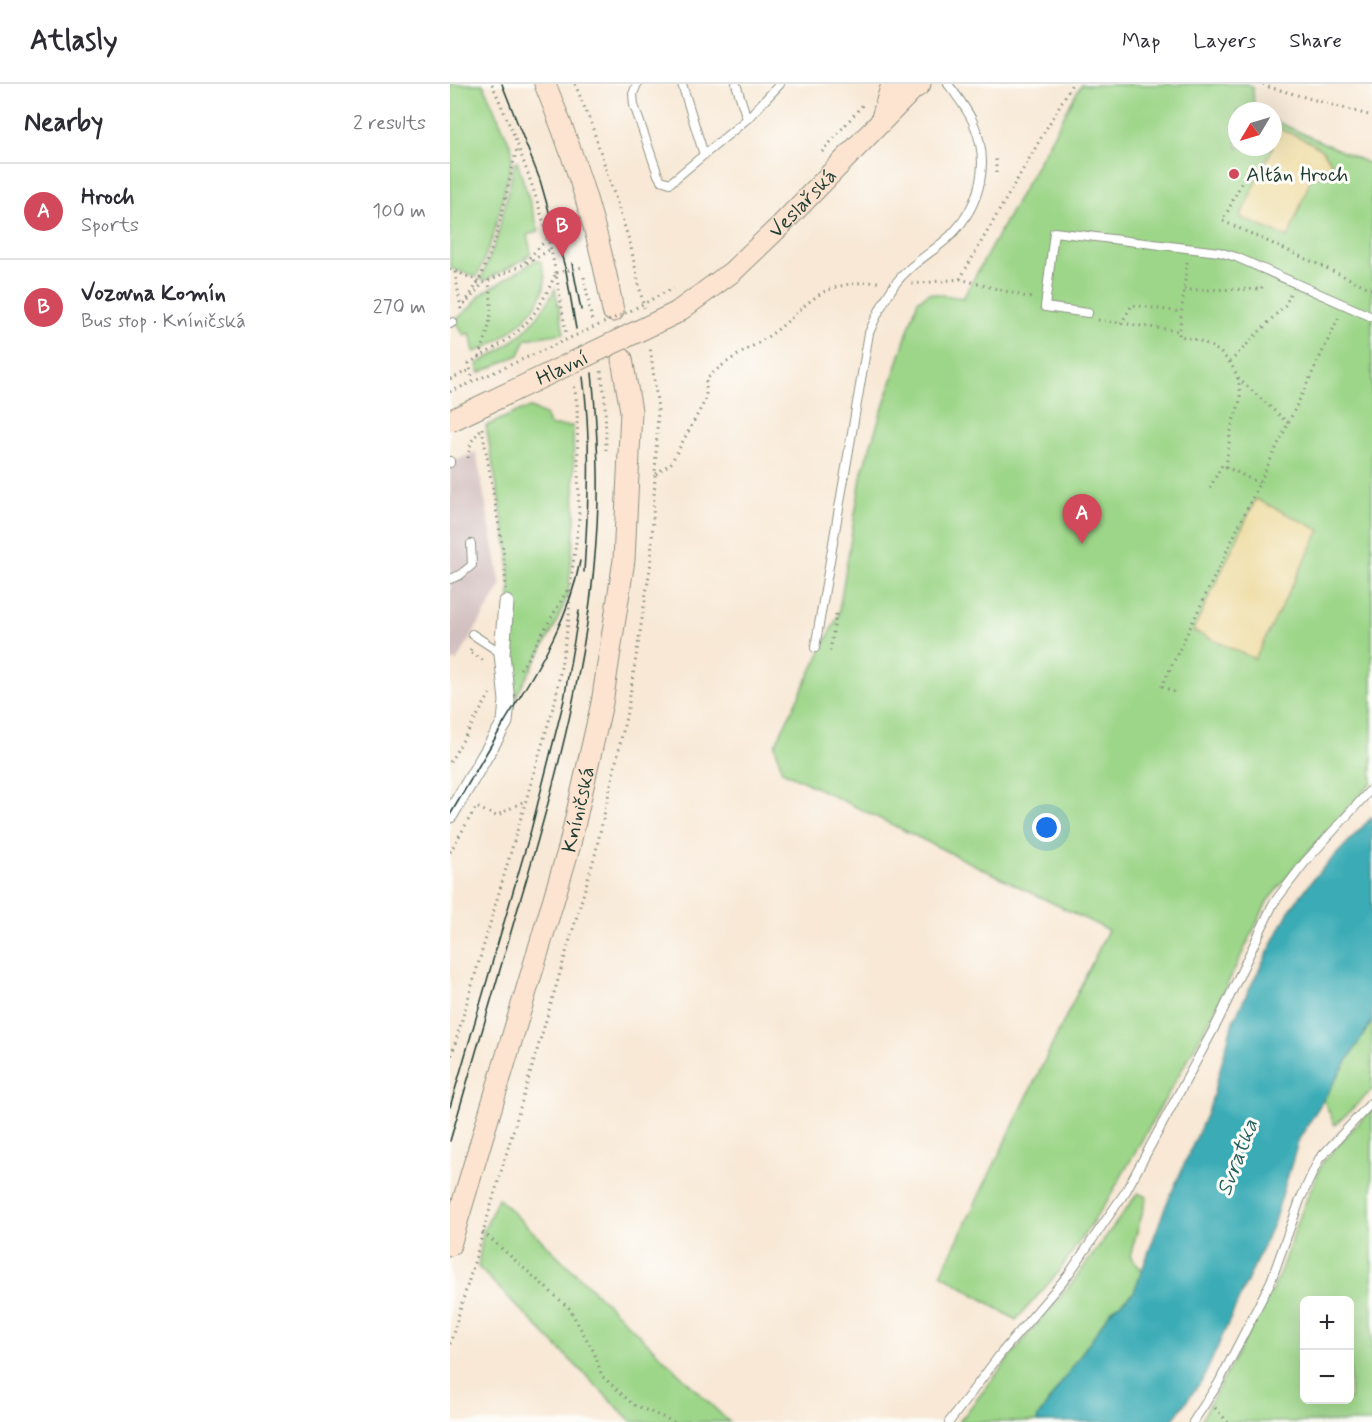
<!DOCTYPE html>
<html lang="en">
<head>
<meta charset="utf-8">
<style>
	body { margin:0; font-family:Mynerve,sans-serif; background:#f7f7f7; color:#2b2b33 }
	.controls { position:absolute; right:18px; bottom:18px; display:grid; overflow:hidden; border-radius:9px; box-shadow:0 6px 24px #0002 }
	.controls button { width:54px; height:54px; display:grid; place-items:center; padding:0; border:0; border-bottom:2px solid #e1e1e2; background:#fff; color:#2b2b33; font:30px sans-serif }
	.compass { position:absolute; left:778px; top:18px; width:54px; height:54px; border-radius:50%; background:#fff; box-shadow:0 6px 24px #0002; rotate:232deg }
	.you { position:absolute; left:597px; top:744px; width:21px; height:21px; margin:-15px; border:4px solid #fff; border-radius:50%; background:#1a73e8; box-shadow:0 0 0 9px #1a73e833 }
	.badge { display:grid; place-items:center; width:39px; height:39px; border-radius:50%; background:#d1495b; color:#fff; font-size:20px; font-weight:700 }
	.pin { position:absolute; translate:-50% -50px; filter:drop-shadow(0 2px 3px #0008) }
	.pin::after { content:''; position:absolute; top:32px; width:21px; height:18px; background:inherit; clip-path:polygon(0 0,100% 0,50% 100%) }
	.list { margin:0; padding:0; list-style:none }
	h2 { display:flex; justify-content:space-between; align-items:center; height:78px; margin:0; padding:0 24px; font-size:26px }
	h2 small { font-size:20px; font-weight:400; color:#7c7c81 }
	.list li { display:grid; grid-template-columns:39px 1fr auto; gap:18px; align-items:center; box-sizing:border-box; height:96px; padding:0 24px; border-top:2px solid #e1e1e2 }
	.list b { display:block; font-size:22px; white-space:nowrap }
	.list p { margin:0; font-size:20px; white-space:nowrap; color:#7c7c81 }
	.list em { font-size:20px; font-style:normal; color:#7c7c81 }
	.map { position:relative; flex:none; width:922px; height:1338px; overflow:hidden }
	header { display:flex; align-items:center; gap:36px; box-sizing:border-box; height:84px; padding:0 30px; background:#fff; border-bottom:2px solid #e1e1e2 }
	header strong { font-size:28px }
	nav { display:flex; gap:33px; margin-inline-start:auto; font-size:21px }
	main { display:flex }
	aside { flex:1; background:#fff }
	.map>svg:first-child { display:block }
	.industrial { fill:#d2bfc0 }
	.green { fill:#9dd689; stroke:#5e8a5e; stroke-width:1.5; fill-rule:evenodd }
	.sand { fill:#eeda9e; stroke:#868c69; stroke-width:1.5 }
	.water { fill:#3bacb6; stroke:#2d7475; stroke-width:1.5 }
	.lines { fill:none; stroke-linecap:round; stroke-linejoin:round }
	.lane-casing { stroke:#8c9284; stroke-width:10 }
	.street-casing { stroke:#8c9284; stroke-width:17 }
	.secondary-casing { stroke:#8c9284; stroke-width:23 }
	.path { stroke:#8c9284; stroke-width:3; stroke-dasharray:1.5 4.5; stroke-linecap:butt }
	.lane { stroke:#fff; stroke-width:8 }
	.street { stroke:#fff; stroke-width:15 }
	.secondary { stroke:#fde4d0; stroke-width:21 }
	.tram { stroke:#1f3d34; stroke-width:1.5 }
	.secondary-bridge-casing { stroke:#8c9284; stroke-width:23; stroke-linecap:butt }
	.path-bridge { stroke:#8c9284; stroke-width:3; stroke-dasharray:1.5 4.5; stroke-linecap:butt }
	.secondary-bridge { stroke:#fde4d0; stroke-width:21 }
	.poi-dot { fill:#d1495b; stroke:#fdfcf7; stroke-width:2 }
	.labels { text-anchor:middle; stroke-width:6; stroke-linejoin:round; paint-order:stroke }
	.poi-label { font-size:21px; fill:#1f3d34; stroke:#fdfcf7; text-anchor:start }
	.street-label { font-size:21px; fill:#1f3d34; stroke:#fdfcf7 }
	.water-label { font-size:22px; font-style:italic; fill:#296462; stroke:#fdfcf7 }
</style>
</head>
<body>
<header>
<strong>Atlasly</strong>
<nav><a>Map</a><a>Layers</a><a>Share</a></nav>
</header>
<main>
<aside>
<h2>Nearby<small>2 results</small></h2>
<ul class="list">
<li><span class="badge">A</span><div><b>Hroch</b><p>Sports</p></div><em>100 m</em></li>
<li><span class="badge">B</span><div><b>Vozovna Komín</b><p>Bus stop · Kníničská</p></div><em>270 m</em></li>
</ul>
</aside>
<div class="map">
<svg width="922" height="1338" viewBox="0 0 922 1338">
	<rect width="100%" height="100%" fill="#fdfcf7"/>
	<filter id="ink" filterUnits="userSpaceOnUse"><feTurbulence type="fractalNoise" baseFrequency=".0167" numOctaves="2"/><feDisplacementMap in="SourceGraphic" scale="12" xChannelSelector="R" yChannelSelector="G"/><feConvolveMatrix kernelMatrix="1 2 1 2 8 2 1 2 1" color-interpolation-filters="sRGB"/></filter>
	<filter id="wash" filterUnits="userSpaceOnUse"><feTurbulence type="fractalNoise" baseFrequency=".008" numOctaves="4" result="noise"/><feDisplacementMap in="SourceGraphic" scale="24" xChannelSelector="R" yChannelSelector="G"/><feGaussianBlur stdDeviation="1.35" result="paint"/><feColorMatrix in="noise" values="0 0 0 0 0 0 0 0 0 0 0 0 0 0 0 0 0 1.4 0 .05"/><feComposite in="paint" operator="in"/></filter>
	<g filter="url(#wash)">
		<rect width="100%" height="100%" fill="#f8e8d5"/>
		<path class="industrial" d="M 26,368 L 51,502 L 6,578 L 0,574 L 0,379 Z"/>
		<path class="green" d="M 0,0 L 33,0 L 62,65 L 62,76 L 43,153 L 27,193 L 2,185 L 0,177 Z
			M 797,0 L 803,3 L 804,27 L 787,27 L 787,63 L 823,63 L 823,36 L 922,81 L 922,698 L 866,759 L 818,816 L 761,934 L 659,1114 L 607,1190 L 566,1236 L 491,1190 L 658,846 L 332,687 L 325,661 L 388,532 L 412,388 L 468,216 L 480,209 L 513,214 L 631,1 Z
			M 67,77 L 89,147 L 77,151 L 81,168 L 75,175 L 34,197 L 31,195 L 47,154 L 65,78 Z
			M 86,176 L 91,178 C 92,183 95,190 95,196 C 95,224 49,262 24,268 L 20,249 L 14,251 L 7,239 L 8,234 L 23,221 L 30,211 Z
			M 105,205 L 114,249 L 76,255 L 69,271 L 29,289 L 27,280 C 63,261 86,241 105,205 Z
			M 81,324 L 95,331 L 100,342 L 123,342 L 125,436 L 118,511 L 103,546 L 65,614 L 62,589 L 59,471 L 36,342 L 71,326 Z
			M 922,937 L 922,1006 L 885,1041 L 873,1015 Z
			M 922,1024 L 922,1338 L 750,1338 L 826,1199 L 853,1124 L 872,1079 ZM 854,1216 L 900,1216 L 900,1316 L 854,1316 Z
			M 688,1109 L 697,1113 L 680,1172 L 692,1186 L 684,1208 L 660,1228 L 588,1333 L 587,1338 L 509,1338 L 591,1234 L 622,1199 Z
			M 48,1114 L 279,1338 L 182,1338 L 28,1183 L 33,1148 Z"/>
		<path class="sand" d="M 823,42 C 842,51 871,58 881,78 L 874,93 L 856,85 L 854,91 L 861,94 L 838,154 L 790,133 L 823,63 Z
			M 806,415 L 870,446 L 805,575 L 743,547 Z"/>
		<path class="water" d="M 922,733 L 922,937 L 849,1055 L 824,1138 L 753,1295 L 721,1338 L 587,1338 L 588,1333 L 660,1228 L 684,1208 L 714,1126 L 760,1022 L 783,937 L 839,827 L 864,794 Z"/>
	</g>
	<g filter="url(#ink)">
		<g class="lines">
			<defs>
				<path id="lane" d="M 187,0 L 183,10 L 184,21 L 208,91 L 211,96 L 220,99 L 297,35 L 330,0
					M 232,0 L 254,71
					M 286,0 L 297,35
					M 638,229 L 595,223 L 604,148 L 769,168 L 786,173 L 922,233
					M 0,240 L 3,238
					M 0,377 L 0,379
					M 0,495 L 10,491 L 22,481 L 21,460
					M 22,550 L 51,569
					M 365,564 L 419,249 C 426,232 434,216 445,200 C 460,180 482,169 500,152 C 531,121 541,78 523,38 C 517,25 507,12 498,0
					M 499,1338 L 552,1268 L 618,1191 L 676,1107 L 768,937 L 823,820 L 855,778 L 922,704
					M 743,1338 L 768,1300 L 821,1197 L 850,1116 L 869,1075 L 922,1018"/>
				<path id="street" d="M 0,731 L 55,638 L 57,617 L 52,570 L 56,519"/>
				<g id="secondary">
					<path d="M 95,0 C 124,71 150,151 163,227"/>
					<path d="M 432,34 L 442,0"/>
					<path id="s1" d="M 226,229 L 282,188 L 331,141 L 462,6 L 470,0"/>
					<path id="s2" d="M 0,1161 L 119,764 L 152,619 L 174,476 L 181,327 L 172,275"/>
				</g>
			</defs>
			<use href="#lane" class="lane-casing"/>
			<use href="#street" class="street-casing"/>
			<use href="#secondary" class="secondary-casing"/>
			<path class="path" d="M 42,0 C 65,52 86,107 100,162 C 107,191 111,220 116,249
				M 125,0 L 141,39 L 180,159 L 194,224
				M 813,0 L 819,3 L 922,32
				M 372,68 L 415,18
				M 799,83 L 773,137 L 922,205
				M 546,89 L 546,74
				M 75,178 L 97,155
				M 737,178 L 729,252 C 762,256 792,277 790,315 C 789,324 784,332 782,341 C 779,355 778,369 776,383
				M 0,185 L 33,199 L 81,177 L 101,165
				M 5,188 L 11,225
				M 106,189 L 133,183
				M 134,193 L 142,237
				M 510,195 L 622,0
				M 462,200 L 510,195 L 585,215
				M 734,206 L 811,205 L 813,200
				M 18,217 L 33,199
				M 11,225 L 29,197 L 46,154 L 67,64
				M 648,236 L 729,247
				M 671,240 L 682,221 L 731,228
				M 29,273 C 39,247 45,225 38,196
				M 780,278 L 836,220 L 840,210
				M 151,287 L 155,314 L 156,366
				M 22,292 L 19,279 C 66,252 83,242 105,191
				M 788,294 L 838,339
				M 0,295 L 20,286
				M 32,344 L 54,471 L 56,505
				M 18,374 L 21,358 L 32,344
				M 206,390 L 221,379 L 256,315 L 256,296 C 276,274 304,264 327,246 C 344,233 358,215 378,206 C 396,199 413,198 432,198
				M 760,404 L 772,381 L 809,399
				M 21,565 L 19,568 L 36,578
				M 380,567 L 386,530
				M 70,585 L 75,579 L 119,503
				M 724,608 L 712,602 L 890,231
				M 0,678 L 40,610
				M 0,768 L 26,723 L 46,732 L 76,716
				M 0,977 L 106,613 L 119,534 L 120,502 L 129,436 L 127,321 L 124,300
				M 33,1148 L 119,1224 L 144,1268 L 152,1292 L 184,1321 L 224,1338
				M 0,1260 L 145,771 L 178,624 L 201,478 L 208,325 L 200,263
				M 765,1324 L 778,1338"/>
			<use href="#lane" class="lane"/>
			<use href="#street" class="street"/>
			<use href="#secondary" class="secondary"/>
			<path class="tram" d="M 52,0 L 90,96 L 116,187 L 126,245
				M 122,179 L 131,226
				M 133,293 C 142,358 138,424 134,488
				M 0,731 C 18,700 36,670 54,639 C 85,588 119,537 130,477
				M 0,1023 L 81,746 L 114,616 L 129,527
				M 0,1057 C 24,977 47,897 70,817 C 109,687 145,553 148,416 C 149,374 146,332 142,289"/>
			<defs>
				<g id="secondary-bridge">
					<path id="s3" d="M 0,337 L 226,229"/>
				</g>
			</defs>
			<use href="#secondary-bridge" class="secondary-bridge-casing"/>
			<path class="path-bridge" d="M 0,308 L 180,227 L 223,204"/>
			<use href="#secondary-bridge" class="secondary-bridge"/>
		</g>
	</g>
	<circle class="poi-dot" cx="784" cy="90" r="6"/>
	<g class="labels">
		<g class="poi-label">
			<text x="796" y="97">Altán Hroch</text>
		</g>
		<g class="street-label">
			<text dy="7" stroke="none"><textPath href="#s1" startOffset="168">Veslařská</textPath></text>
			<text dy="7" stroke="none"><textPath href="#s3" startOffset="124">Hlavní</textPath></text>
			<text dy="7" stroke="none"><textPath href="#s2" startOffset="454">Kníničská</textPath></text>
		</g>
		<g class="water-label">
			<text transform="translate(786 1073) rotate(-69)" y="8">Svratka</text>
		</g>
	</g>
</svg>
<div class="controls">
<button>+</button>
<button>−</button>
</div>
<svg class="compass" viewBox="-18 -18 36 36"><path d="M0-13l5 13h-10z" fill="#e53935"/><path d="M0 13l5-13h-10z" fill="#7c7c81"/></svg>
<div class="you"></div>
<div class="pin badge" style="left:632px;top:460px">A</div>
<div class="pin badge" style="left:112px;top:173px">B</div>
</div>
</main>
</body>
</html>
